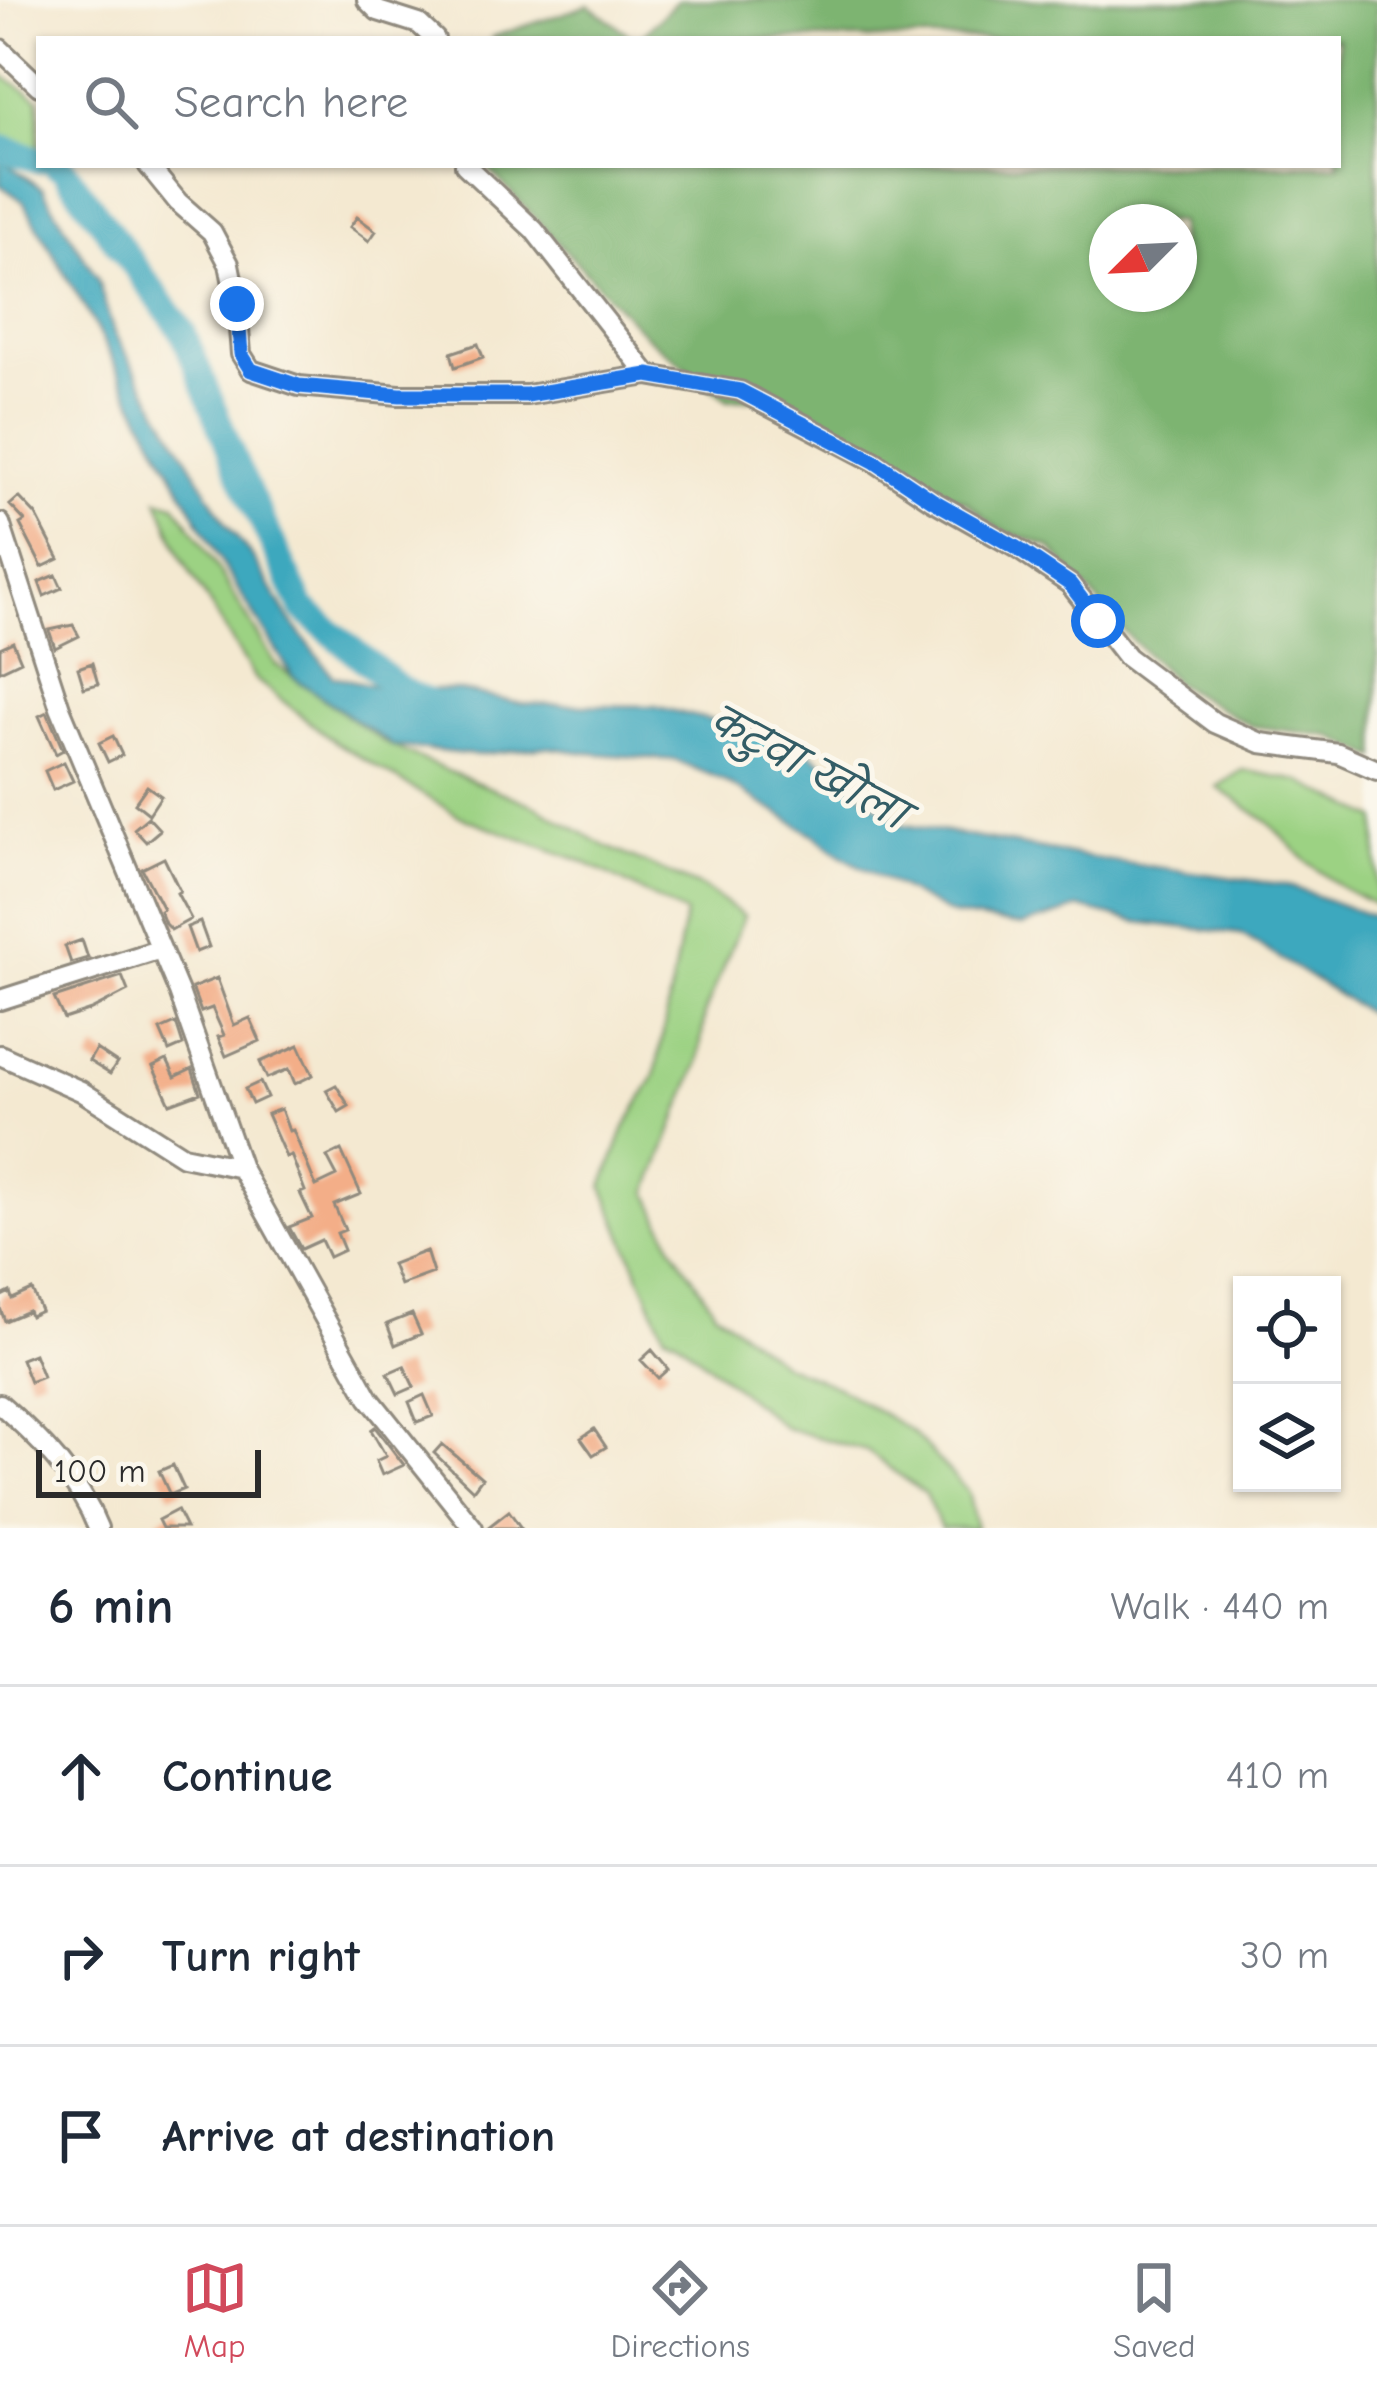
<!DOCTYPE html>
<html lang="en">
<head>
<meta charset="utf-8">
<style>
	body { margin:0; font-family:"Comic Neue","Playpen Sans Deva",sans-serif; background:#f6f6f7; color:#1f2937 }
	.controls { position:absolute; right:36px; bottom:36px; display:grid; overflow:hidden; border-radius:0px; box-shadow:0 3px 9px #0004 }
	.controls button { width:108px; height:108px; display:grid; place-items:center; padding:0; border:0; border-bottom:3px solid #e0e1e3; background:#fff; color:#1f2937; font:60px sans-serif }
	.compass { position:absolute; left:1089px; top:204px; width:108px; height:108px; border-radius:50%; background:#fff; box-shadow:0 3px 9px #0004; rotate:246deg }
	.scale { position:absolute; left:36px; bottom:30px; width:225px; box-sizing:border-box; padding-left:12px; border:6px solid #2b2b2b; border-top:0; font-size:33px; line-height:42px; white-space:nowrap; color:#2b2b2b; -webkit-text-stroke:9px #fbf7ec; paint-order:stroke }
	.stop { position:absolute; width:36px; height:36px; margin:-27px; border:9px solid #1a73e8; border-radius:50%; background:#fff }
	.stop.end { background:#1a73e8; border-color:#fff; box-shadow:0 3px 12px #0008 }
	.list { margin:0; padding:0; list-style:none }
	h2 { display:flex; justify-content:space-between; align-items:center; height:156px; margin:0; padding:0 48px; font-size:51px }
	h2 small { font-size:39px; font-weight:400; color:#747a83 }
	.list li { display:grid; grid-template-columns:78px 1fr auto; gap:36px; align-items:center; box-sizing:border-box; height:180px; padding:0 48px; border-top:3px solid #e0e1e3 }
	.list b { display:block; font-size:45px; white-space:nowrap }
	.list em { font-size:39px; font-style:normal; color:#747a83 }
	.icon { flex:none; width:66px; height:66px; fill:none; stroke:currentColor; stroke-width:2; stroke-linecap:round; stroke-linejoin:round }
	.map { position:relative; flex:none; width:1377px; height:1528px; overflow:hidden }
	.search { position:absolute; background:#fff; box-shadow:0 3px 9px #0004; left:36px; right:36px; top:36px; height:132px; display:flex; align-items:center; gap:30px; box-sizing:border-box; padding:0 42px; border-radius:0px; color:#747a83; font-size:45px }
	.sheet { height:696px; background:#fff }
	nav { display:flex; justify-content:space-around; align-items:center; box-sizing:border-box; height:168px; border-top:3px solid #e0e1e3; background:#fff; font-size:33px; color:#747a83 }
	nav a { display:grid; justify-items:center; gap:6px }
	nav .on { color:#d1495b }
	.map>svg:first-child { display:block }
	.green { fill:#9cd283; stroke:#647e57; stroke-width:3 }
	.forest { fill:#7db471; stroke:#54704e; stroke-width:3; fill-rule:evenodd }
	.water { fill:#3ea8be; stroke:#346a74; stroke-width:3 }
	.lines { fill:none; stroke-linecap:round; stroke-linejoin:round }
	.river { stroke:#3ea8be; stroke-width:27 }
	.building { fill:#f3ae88 }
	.minor-casing { stroke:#908a7e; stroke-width:24 }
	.minor { stroke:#fff; stroke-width:18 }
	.route { stroke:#1a73e8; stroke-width:15 }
	.labels { text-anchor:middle; stroke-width:10; stroke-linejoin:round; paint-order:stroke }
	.water-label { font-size:39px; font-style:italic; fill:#335d66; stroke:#fbf7ec }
</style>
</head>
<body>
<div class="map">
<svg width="1377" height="1528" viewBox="0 0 1377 1528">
	<rect width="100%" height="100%" fill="#fbf7ec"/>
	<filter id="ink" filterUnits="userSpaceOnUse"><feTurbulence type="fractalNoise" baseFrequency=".00833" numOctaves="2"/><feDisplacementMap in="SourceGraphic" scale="24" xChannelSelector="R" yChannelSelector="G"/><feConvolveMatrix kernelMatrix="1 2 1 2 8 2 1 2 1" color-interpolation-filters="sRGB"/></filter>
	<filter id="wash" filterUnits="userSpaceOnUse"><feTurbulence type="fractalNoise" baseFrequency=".004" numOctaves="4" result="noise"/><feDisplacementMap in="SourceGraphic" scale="48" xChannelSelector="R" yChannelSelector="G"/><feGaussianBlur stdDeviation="2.7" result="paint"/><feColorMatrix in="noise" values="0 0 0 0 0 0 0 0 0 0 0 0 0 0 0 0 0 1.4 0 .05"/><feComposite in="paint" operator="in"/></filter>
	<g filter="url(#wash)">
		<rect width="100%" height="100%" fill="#f4e9d1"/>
		<path class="green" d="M 0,74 L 39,99 L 39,164 L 0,144 Z
			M 158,499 L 175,504 L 194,530 L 276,665 L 385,743 L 450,772 L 536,806 L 605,846 L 703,888 L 744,916 L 705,1012 L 698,1064 L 648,1192 L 673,1247 L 715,1311 L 783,1364 L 838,1387 L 911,1431 L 968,1492 L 976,1528 L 941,1528 L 925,1494 L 867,1451 L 785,1428 L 676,1338 L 664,1333 L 603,1187 L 625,1128 L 655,1076 L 685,914 L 584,862 L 461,817 L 335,742 L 255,679 L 182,558 Z
			M 1242,770 L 1299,781 L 1377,819 L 1377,906 L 1339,886 L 1306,861 L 1268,822 L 1217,787 Z"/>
		<path class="forest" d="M 678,0 L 1377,0 L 1377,758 L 1330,736 L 1251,726 L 1208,702 L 1176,683 L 1132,640 L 1050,547 L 998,529 L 967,502 L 927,485 L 842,435 L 764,398 L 727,400 L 645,335 L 485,165 L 1338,165 L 1338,39 L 639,39 ZM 1107,222 L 1179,222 L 1179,294 L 1107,294 Z
			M 589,5 L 635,39 L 491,39 L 492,37 Z"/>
		<path class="water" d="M 0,159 L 42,188 L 97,278 L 114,333 L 227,525 L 253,558 L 290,620 L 333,676 L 394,690 L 458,690 L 522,704 L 655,706 L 797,742 L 900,824 L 1104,860 L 1286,885 L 1377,918 L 1377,1019 L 1241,934 L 1137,922 L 1080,908 L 1022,926 L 951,915 L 843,857 L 813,834 L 721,779 L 674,760 L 587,753 L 545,747 L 474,755 L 393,746 L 293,677 L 227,572 L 134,403 L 94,324 L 23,201 L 0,185 Z"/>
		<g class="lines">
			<path class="river" d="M 0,148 L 39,160
				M 56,165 L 62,167 L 183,332 L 237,467 L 303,609 L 401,690 L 432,704"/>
		</g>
		<g id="blocks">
			<path class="building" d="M 357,217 L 376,231 L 369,241 L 350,227 Z
				M 478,344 L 483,357 L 455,367 L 451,353 Z
				M 19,497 L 36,515 L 59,559 L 42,567 L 20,524 L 25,521 L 10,505 Z
				M 56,575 L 62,588 L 44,596 L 39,582 Z
				M 73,625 L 79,636 L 55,648 L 49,630 Z
				M 13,642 L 21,661 L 0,671 L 0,648 Z
				M 92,663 L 98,684 L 84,688 L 78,668 Z
				M 47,712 L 63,750 L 56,754 L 39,716 Z
				M 113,736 L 122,755 L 108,762 L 99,743 Z
				M 64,762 L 73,781 L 53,790 L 45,771 Z
				M 147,786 L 161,796 L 149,814 L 135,803 Z
				M 148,817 L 160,830 L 146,842 L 134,829 Z
				M 164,858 L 180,891 L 177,893 L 191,919 L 171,930 L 165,924 L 160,911 L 163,909 L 142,869 Z
				M 200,922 L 209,947 L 196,952 L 187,927 Z
				M 82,940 L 88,958 L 71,963 L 65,946 Z
				M 122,976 L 128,991 L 91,1010 L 64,1019 L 54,998 Z
				M 217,978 L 234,1025 L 250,1018 L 260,1041 L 226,1056 L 218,1037 L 224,1035 L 212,1008 L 201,1012 L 192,988 Z
				M 176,1023 L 183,1045 L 169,1051 L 160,1030 Z
				M 299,1045 L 313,1075 L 295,1084 L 289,1069 L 267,1078 L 260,1062 Z
				M 96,1049 L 117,1063 L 110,1074 L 89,1061 Z
				M 167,1060 L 175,1077 L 192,1069 L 200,1093 L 170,1104 L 153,1067 Z
				M 260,1082 L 267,1097 L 252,1104 L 245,1089 Z
				M 336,1085 L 349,1106 L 339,1112 L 326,1090 Z
				M 281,1109 L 289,1131 L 293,1130 L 316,1186 L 337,1176 L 327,1157 L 341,1150 L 361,1194 L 334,1205 L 345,1230 L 337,1233 L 344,1250 L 329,1257 L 321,1240 L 301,1249 L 289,1227 L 312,1218 L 300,1193 L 305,1191 L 291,1155 L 286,1157 L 267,1114 Z
				M 426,1251 L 433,1273 L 400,1285 L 392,1264 Z
				M 32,1290 L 41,1311 L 30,1316 L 28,1311 L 5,1321 L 0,1308 L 0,1297 L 10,1292 L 12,1299 Z
				M 412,1314 L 421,1334 L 395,1345 L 387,1324 Z
				M 652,1350 L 668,1369 L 658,1378 L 641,1360 Z
				M 34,1354 L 43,1377 L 30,1382 L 21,1359 Z
				M 404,1366 L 414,1387 L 398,1394 L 388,1373 Z
				M 424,1395 L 433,1416 L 417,1422 L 409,1402 Z
				M 375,1427 L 404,1465 L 382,1475 L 376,1461 L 386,1456 L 371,1430 Z
				M 594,1429 L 606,1447 L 593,1455 L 581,1438 Z
				M 442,1444 L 482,1478 L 473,1490 L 434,1453 Z
				M 173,1465 L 184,1489 L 170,1495 L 159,1471 Z
				M 177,1510 L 186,1528 L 162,1528 L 158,1520 Z
				M 509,1511 L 521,1528 L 487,1528 Z"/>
		</g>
	</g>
	<g filter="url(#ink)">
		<use href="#blocks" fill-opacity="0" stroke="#908a7e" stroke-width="3"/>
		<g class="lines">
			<defs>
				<path id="minor" d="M 367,0 L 378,11 L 419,24 L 435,39
					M 0,49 L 39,86
					M 148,165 L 178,202 L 212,232 L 229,264 L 237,304 L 241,354 L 251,370 L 299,386 L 399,395 L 527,395 L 648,375
					M 465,165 L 534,230 L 648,375 L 740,391 L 874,461 L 932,500 L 1015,547 L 1070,584 L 1127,657 L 1215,723 L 1261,743 L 1338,753 L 1377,770
					M 0,523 L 60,708 L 179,992 L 241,1168 L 369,1398 L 473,1528
					M 0,1000 L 161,949
					M 0,1055 L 81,1091 L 183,1156 L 241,1168
					M 0,1404 C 40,1439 78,1477 98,1528"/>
			</defs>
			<use href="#minor" class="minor-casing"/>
			<use href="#minor" class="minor"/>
		</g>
	</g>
	<g class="lines" filter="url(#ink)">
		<path class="route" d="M 237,304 L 241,354 L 251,370 L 299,386 L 400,395 L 527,395 L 648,375 L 740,391 L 874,461 L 932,500 L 1015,547 L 1070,584 L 1098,621"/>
	</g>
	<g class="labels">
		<g class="water-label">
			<text transform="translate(809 767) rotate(28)" y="14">कटुवा खोला</text>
		</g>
	</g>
</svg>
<div class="controls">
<button><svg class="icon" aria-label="locate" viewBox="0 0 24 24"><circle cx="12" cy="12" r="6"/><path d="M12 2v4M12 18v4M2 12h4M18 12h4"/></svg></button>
<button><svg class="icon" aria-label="layers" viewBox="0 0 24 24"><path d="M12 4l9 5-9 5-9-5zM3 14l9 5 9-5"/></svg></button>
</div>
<svg class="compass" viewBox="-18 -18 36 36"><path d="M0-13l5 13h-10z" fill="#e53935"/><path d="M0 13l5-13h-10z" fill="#747a83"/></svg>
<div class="scale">100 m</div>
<div class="stop" style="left:1098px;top:621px"></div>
<div class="stop end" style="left:237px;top:304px"></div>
<div class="search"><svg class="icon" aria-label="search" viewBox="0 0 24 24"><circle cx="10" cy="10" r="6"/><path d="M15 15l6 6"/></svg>Search here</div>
</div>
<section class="sheet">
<h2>6 min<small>Walk · 440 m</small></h2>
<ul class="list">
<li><svg class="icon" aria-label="ahead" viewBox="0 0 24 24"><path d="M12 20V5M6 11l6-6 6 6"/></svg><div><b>Continue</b></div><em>410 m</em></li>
<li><svg class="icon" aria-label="right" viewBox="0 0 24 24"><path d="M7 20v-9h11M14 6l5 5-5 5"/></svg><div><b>Turn right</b></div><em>30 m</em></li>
<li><svg class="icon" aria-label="arrive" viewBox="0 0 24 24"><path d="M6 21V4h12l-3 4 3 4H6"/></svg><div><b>Arrive at destination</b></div></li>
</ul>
</section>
<nav>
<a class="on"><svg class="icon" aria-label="map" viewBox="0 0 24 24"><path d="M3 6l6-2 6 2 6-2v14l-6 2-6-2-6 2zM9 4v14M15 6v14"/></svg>Map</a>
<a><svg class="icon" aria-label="directions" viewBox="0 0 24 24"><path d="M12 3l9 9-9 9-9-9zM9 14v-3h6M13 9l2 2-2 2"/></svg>Directions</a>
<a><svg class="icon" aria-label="saved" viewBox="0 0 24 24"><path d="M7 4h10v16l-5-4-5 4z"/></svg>Saved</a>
</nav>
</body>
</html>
